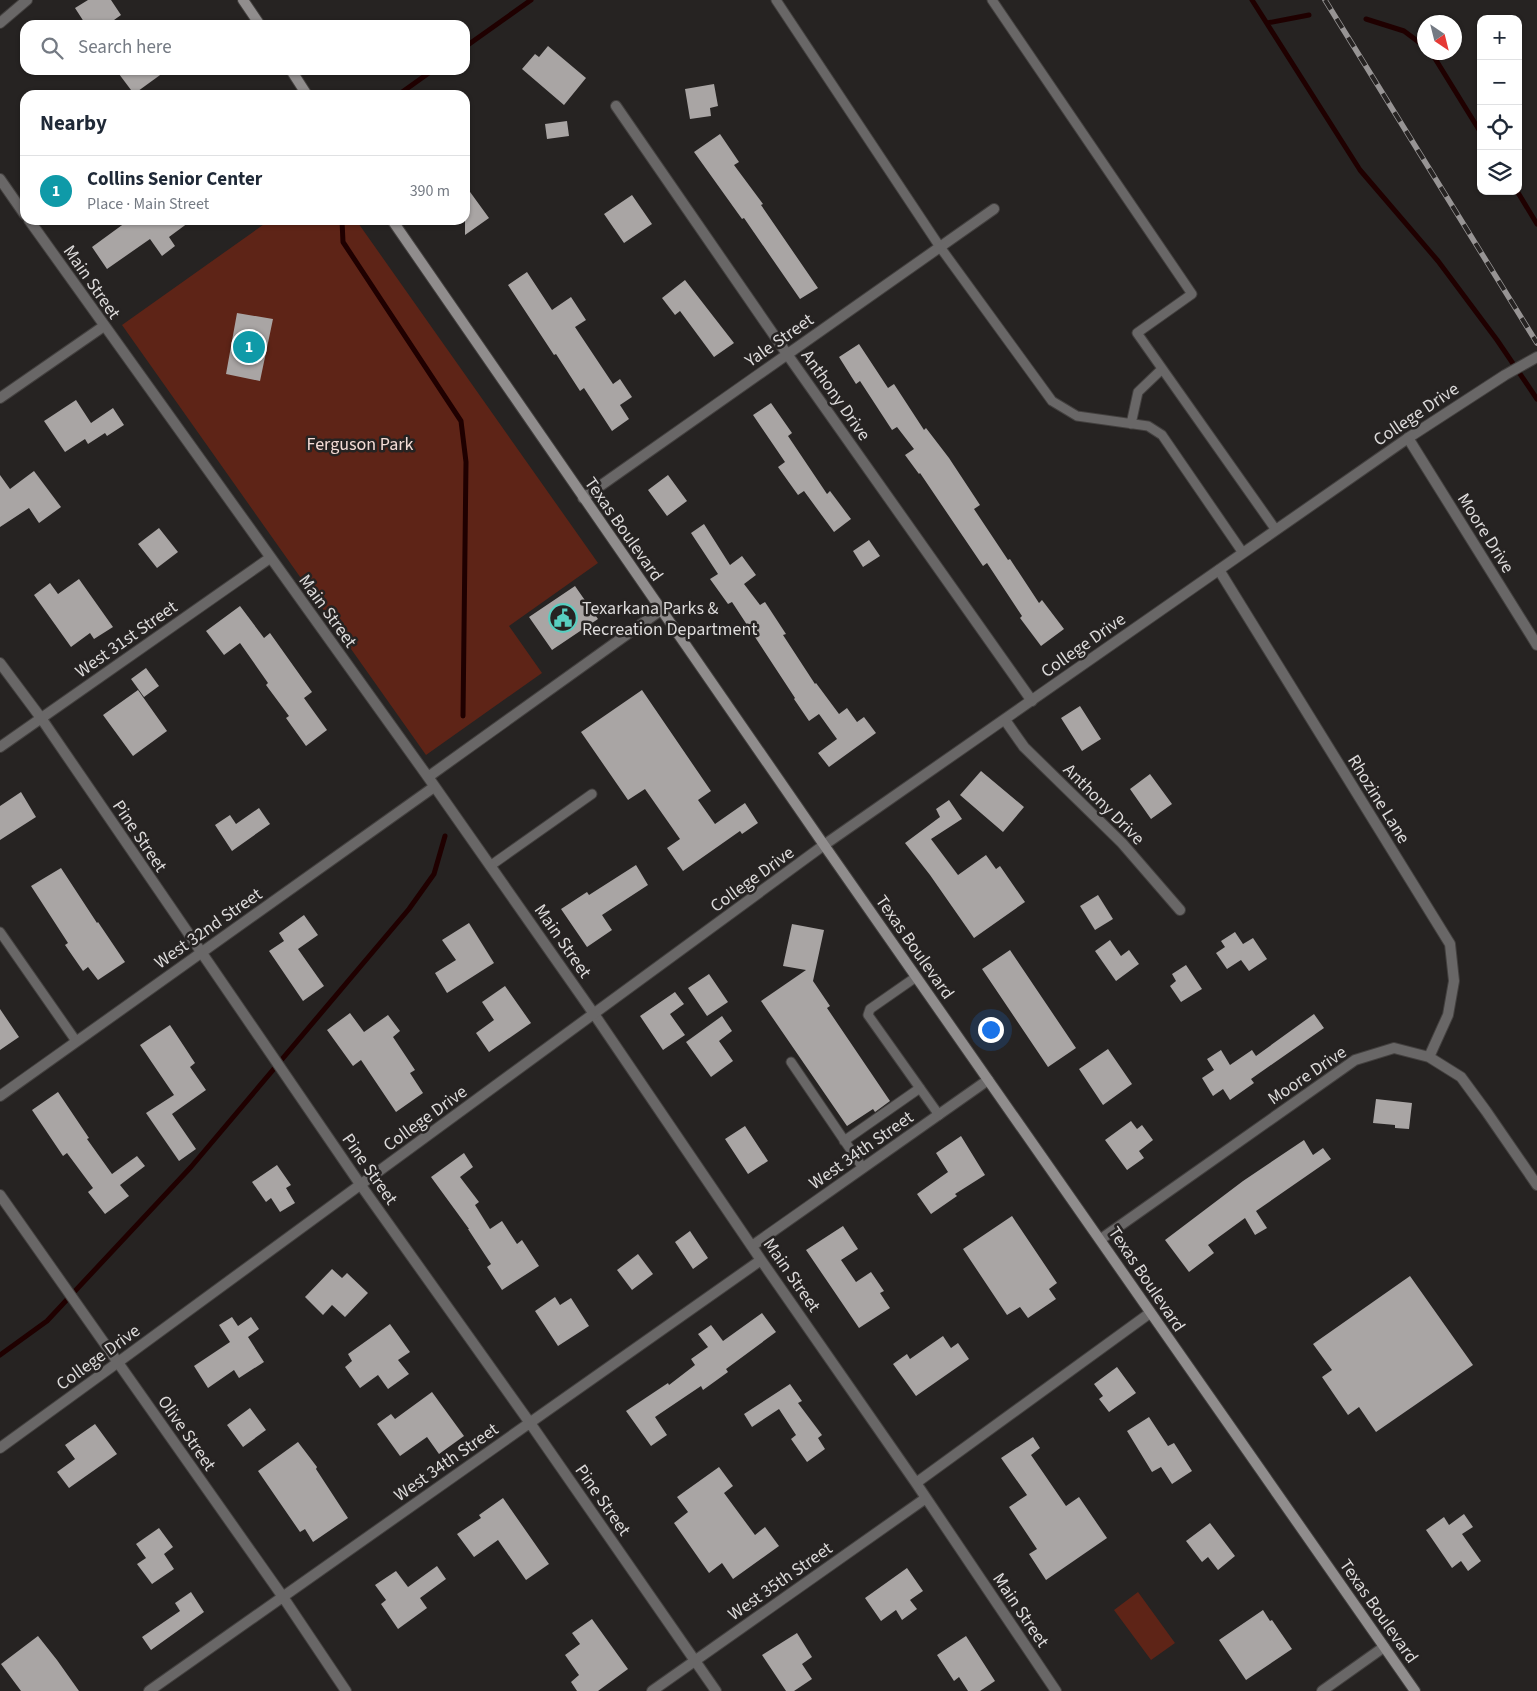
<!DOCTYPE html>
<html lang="en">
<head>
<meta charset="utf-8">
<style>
	body { margin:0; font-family:"Source Sans 3",sans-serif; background:#f2f2f3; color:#1f2937 }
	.controls { position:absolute; right:15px; top:15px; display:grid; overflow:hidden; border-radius:10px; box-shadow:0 1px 4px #0004 }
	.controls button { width:45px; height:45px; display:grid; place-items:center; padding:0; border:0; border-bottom:1px solid #e0e1e3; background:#fff; color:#1f2937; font:25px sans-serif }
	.compass { position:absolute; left:1417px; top:15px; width:45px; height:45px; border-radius:50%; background:#fff; box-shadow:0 1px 4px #0004; rotate:145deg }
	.you { position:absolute; left:990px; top:1029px; width:18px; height:18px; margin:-12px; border:4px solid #fff; border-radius:50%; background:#1a73e8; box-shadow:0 0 0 8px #1a73e833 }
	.badge { display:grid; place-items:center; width:32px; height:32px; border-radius:50%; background:#7c3aed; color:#fff; font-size:16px; font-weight:700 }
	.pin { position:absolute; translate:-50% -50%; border:2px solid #fff; box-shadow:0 1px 5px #0006 }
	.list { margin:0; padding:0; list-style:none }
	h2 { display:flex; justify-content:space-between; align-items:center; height:65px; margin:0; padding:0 20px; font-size:21px }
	h2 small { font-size:16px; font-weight:400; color:#747a83 }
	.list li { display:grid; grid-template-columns:32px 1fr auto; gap:15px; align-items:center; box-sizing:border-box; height:70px; padding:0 20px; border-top:1px solid #e0e1e3 }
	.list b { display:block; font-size:19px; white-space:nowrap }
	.list p { margin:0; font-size:16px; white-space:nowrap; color:#747a83 }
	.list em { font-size:16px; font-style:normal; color:#747a83 }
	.icon { flex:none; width:28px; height:28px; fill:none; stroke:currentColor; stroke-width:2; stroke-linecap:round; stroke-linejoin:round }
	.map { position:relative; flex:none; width:1537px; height:1691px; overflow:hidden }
	.search { position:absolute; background:#fff; box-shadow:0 1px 4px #0004; left:20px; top:20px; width:450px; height:55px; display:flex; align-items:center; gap:12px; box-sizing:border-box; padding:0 18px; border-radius:15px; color:#747a83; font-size:19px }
	.panel { position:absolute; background:#fff; box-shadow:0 1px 4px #0004; left:20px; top:90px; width:450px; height:135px; border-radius:15px }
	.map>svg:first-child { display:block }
	.green { fill:#5e2417 }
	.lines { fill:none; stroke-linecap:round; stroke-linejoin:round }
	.stream { stroke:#1f0000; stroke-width:5 }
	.building { fill:#a9a5a4 }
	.service-casing { stroke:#43403f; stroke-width:11 }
	.minor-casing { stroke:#43403f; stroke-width:12 }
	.tertiary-casing { stroke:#43403f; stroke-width:12 }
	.secondary-casing { stroke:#43403f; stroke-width:12 }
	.service { stroke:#696767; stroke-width:9 }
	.minor { stroke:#696767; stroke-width:10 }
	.tertiary { stroke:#696767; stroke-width:10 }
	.secondary { stroke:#908d8d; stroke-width:10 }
	.rail-casing { stroke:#979494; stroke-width:5.5 }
	.rail { stroke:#262322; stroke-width:4; stroke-dasharray:11; stroke-linecap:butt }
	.labels { text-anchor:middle; stroke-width:5; stroke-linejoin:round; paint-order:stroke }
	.street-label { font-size:18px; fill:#dcdada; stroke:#262322 }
	.park-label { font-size:18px; fill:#f5ddd7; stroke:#262322 }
	.poi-label { font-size:18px; fill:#dcdada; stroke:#262322; text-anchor:start }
</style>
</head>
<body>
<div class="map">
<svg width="1537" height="1691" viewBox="0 0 1537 1691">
	<rect width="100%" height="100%" fill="#262322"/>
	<path class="green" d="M 270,220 L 356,220 L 598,563 L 509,626 L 542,673 L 426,755 L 122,325 Z
		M 1138,1592 L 1175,1643 L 1151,1660 L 1114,1610 Z"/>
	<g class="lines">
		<path class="stream" d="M 1252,0 L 1360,170 L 1438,261 L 1497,340 L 1537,399
			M 1366,19 L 1404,31 L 1424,46
			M 1267,23 L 1309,15
			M 465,47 L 531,0
			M 1431,52 L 1481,133
			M 398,95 L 433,70
			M 1517,191 L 1537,224
			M 342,221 L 343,242 L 461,421 L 466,462 L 463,716
			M 0,1355 L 47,1321 L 191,1167 L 409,909 L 434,874 L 445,836"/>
	</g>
	<path class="building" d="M 88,0 L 111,0 L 121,15 L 107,25 L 86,25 L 75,8 Z
		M 548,46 L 586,78 L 564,105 L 522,69 L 535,54 L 539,57 Z
		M 116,70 L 167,70 L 134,94 Z
		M 714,84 L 718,106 L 710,108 L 711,116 L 690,119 L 685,89 Z
		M 567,121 L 569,136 L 547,139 L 545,124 Z
		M 720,134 L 739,162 L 734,165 L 763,204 L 761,205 L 818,288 L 800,299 L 744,218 L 742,219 L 694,152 Z
		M 465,185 L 489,218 L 465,235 Z
		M 632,195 L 652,224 L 624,243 L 604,214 Z
		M 129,220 L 192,220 L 169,237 L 175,246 L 162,256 L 150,239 L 107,269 L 92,247 Z
		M 527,272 L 552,310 L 571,297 L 586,320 L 575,327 L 613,384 L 620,379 L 632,397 L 620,405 L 629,419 L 612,431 L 584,388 L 580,391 L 556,354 L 554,355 L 508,285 Z
		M 685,280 L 734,343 L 714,357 L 680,311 L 675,315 L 662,298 Z
		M 237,313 L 273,319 L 260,381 L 226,374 Z
		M 859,344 L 888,388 L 894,384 L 924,430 L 926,428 L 949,458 L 980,505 L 974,509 L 1008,560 L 1010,559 L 1039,603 L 1042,600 L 1064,629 L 1041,646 L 1020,618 L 1022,616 L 987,563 L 983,566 L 920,473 L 919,474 L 905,455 L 914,449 L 897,427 L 892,430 L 860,381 L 856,384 L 839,357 Z
		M 76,400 L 91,423 L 113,408 L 124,425 L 107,436 L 105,433 L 88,444 L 85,439 L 65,452 L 44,421 Z
		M 771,403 L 792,433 L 788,436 L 827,494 L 830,491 L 851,519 L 834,532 L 804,491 L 798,495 L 778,467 L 785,462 L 753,415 Z
		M 34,471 L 61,507 L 39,523 L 29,508 L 0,527 L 0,475 L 10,489 Z
		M 668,475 L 687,501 L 667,516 L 648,490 Z
		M 704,524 L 730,565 L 742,556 L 756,575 L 744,584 L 760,605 L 765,602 L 786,634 L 783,635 L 815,684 L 816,683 L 839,714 L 847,708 L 857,722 L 864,717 L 876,733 L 829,767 L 818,753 L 837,739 L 819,714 L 809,721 L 794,699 L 795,698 L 732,602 L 728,604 L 710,579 L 718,574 L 691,533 Z
		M 159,528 L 178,552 L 157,568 L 138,544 Z
		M 869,540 L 880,556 L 863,567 L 853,551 Z
		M 79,579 L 113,627 L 94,639 L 90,633 L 71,647 L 34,595 L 50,583 L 58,594 Z
		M 575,586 L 598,619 L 552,650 L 529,617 Z
		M 240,606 L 264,638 L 270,633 L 312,692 L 304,698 L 327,730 L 306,746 L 286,718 L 289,716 L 266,685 L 268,683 L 240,643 L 224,655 L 206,631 Z
		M 146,668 L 159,686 L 144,697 L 131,679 Z
		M 138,690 L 167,731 L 133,756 L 103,715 Z
		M 642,690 L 711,791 L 698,800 L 715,824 L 745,803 L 758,823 L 742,834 L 740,831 L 683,871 L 667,848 L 680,839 L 645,789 L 628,800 L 581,732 Z
		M 1080,706 L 1101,739 L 1082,751 L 1061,718 Z
		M 981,771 L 1024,807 L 1003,832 L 960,795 Z
		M 1150,774 L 1172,804 L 1151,819 L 1130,789 Z
		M 21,792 L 36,817 L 0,840 L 0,806 Z
		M 949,800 L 962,819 L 931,839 L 958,875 L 986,855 L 996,869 L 1000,866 L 1025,902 L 974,938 L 930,875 L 905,843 L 940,817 L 936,809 Z
		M 259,808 L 270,824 L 232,851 L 215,825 L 230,815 L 236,824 Z
		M 636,865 L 648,885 L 602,915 L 612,930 L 587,947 L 561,909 L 587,892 L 589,895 Z
		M 61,868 L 97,923 L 98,922 L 125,962 L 98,980 L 88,967 L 83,971 L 65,945 L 68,943 L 31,886 Z
		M 1098,895 L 1113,919 L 1095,930 L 1080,906 Z
		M 304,915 L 318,935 L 298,949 L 324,986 L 303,1001 L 269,951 L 284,941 L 279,933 Z
		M 469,923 L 494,963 L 447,993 L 435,973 L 456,960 L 442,940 Z
		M 792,924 L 824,930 L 813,981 L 830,1006 L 827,1008 L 890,1101 L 875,1112 L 873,1109 L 847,1126 L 761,1001 L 806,970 L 783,966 Z
		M 1235,932 L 1243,944 L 1253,938 L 1267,959 L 1249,971 L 1241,960 L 1227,969 L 1216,953 L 1225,947 L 1221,941 Z
		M 1110,940 L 1121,956 L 1129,950 L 1139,964 L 1116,981 L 1095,951 Z
		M 1010,950 L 1076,1048 L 1048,1067 L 982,969 Z
		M 1186,965 L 1202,989 L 1181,1002 L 1170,986 L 1176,981 L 1172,974 Z
		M 709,974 L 728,1002 L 707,1016 L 688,988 Z
		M 505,986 L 531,1023 L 489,1052 L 476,1033 L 494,1020 L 482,1002 Z
		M 675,992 L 684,1004 L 670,1014 L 685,1035 L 663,1050 L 640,1016 Z
		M 0,1009 L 19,1037 L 0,1050 Z
		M 350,1013 L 364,1032 L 388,1015 L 400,1031 L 393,1037 L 415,1070 L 410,1073 L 423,1093 L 396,1112 L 361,1060 L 353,1066 L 327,1030 Z
		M 1314,1014 L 1324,1028 L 1251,1079 L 1254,1083 L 1230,1100 L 1223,1089 L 1213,1096 L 1202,1078 L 1214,1070 L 1207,1059 L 1221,1050 L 1230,1065 L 1252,1050 L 1256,1056 Z
		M 722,1016 L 732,1031 L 719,1041 L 733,1061 L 711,1077 L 686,1042 Z
		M 170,1025 L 195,1063 L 190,1067 L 206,1090 L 172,1114 L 196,1149 L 179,1161 L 146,1113 L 174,1095 L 140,1045 Z
		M 1108,1049 L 1132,1084 L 1103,1105 L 1079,1069 Z
		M 58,1092 L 89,1138 L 87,1139 L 112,1174 L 137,1156 L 145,1166 L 120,1185 L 129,1196 L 105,1214 L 88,1192 L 93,1188 L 67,1153 L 63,1156 L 32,1110 Z
		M 1376,1099 L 1412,1103 L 1409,1129 L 1395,1128 L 1395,1125 L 1373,1123 Z
		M 1131,1121 L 1137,1129 L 1142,1125 L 1153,1140 L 1139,1151 L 1144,1158 L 1127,1170 L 1105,1140 Z
		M 745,1126 L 768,1161 L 748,1174 L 725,1139 Z
		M 961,1136 L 985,1175 L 955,1194 L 957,1196 L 931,1214 L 917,1194 L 948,1172 L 936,1153 Z
		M 1304,1140 L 1313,1155 L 1323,1148 L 1331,1159 L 1256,1211 L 1267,1228 L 1255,1235 L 1245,1218 L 1208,1245 L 1214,1253 L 1189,1272 L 1165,1240 L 1243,1181 Z
		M 464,1153 L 473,1167 L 460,1177 L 479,1202 L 475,1205 L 490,1229 L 502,1221 L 517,1244 L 522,1240 L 539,1266 L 502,1290 L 487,1267 L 491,1264 L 468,1229 L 469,1229 L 431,1177 Z
		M 277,1165 L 291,1185 L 286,1188 L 295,1203 L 280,1212 L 271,1198 L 266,1202 L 252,1182 Z
		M 1012,1216 L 1057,1283 L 1049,1289 L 1056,1299 L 1028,1318 L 1020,1307 L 1007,1315 L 963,1249 Z
		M 843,1226 L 858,1249 L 841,1260 L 856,1282 L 871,1272 L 884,1291 L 880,1293 L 890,1308 L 859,1328 L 806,1250 Z
		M 690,1231 L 708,1258 L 693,1269 L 675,1242 Z
		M 638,1254 L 653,1274 L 632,1290 L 617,1270 Z
		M 332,1269 L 342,1278 L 347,1273 L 368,1293 L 345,1317 L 332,1305 L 323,1315 L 305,1297 Z
		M 1410,1276 L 1473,1365 L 1376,1432 L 1359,1407 L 1348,1415 L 1322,1377 L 1332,1370 L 1313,1344 Z
		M 555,1297 L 560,1305 L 571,1298 L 589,1326 L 558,1346 L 535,1311 Z
		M 762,1313 L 776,1332 L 726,1369 L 728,1372 L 703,1390 L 701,1386 L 655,1417 L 667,1435 L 651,1446 L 626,1411 L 668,1383 L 669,1385 L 695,1365 L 691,1359 L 708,1347 L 698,1334 L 711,1325 L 723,1341 Z
		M 232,1317 L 238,1326 L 251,1317 L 259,1329 L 248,1337 L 264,1362 L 239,1378 L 234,1370 L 208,1388 L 194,1366 L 230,1342 L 219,1325 Z
		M 390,1324 L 410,1352 L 398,1360 L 409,1374 L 388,1389 L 378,1375 L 360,1388 L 345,1367 L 352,1361 L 348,1354 Z
		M 943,1336 L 951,1348 L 958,1343 L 969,1359 L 916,1396 L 893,1364 L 907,1354 L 910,1359 Z
		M 1117,1367 L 1136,1393 L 1109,1412 L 1099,1399 L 1103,1396 L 1094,1384 Z
		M 790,1384 L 802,1401 L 798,1403 L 822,1435 L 818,1438 L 825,1449 L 807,1462 L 791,1439 L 796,1435 L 779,1409 L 752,1427 L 744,1414 Z
		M 432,1392 L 464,1436 L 439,1454 L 427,1437 L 400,1456 L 377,1424 L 391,1414 L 395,1419 Z
		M 250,1408 L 266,1430 L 243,1447 L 227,1425 Z
		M 1149,1417 L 1168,1446 L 1174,1443 L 1192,1471 L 1172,1484 L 1161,1467 L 1152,1472 L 1127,1431 Z
		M 95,1424 L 117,1454 L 69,1488 L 57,1472 L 75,1459 L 65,1445 Z
		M 1033,1437 L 1040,1448 L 1031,1455 L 1066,1506 L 1079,1497 L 1107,1538 L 1046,1580 L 1029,1554 L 1037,1549 L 1009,1507 L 1027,1495 L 1001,1458 Z
		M 298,1442 L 317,1467 L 316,1469 L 348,1518 L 313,1542 L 305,1529 L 300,1532 L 258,1471 Z
		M 719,1467 L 733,1486 L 724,1493 L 755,1535 L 765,1527 L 779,1546 L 733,1579 L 722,1563 L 709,1573 L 674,1523 L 688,1512 L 677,1497 Z
		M 503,1498 L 549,1564 L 526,1580 L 498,1540 L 474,1557 L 457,1534 L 481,1518 L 479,1515 Z
		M 1464,1514 L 1473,1527 L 1462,1534 L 1481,1561 L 1468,1571 L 1461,1561 L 1452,1568 L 1426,1530 L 1444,1517 L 1449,1525 Z
		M 1210,1523 L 1235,1556 L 1218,1570 L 1208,1557 L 1202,1562 L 1186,1541 Z
		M 159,1528 L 173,1547 L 164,1554 L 174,1569 L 152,1584 L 137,1564 L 146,1558 L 136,1544 Z
		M 437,1566 L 446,1579 L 420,1598 L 427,1608 L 398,1629 L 381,1604 L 386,1600 L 375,1585 L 396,1571 L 408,1587 Z
		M 907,1568 L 923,1591 L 910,1600 L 917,1609 L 902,1620 L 896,1610 L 881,1621 L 865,1598 Z
		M 191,1592 L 204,1612 L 151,1650 L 142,1637 L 180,1611 L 175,1603 Z
		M 1263,1610 L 1270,1621 L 1272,1620 L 1292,1649 L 1246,1680 L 1219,1640 Z
		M 592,1619 L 628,1669 L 598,1691 L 577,1691 L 571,1682 L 579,1675 L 565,1655 L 580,1644 L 572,1633 Z
		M 797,1633 L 812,1657 L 802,1664 L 812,1679 L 794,1691 L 786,1691 L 762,1655 Z
		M 38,1636 L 57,1660 L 79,1691 L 21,1691 L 1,1664 Z
		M 966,1636 L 995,1681 L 980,1691 L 968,1691 L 959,1677 L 954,1681 L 937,1655 Z"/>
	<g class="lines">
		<defs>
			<path id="service" d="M 776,0 L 940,247 L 1052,401 L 1077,416 L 1148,426 L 1162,435 L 1243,553
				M 992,0 L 1192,294 L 1137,333 L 1276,530
				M 1131,424 L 1138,392 L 1162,369
				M 490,866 L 592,794
				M 0,932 L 76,1041
				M 916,977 L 870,1009 L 868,1015 L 939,1115
				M 791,1062 L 863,1168
				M 844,1141 L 920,1088"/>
			<path id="minor" d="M 0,23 L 27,0
				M 616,106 L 787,354 L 1032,701
				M 0,179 L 25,215
				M 29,220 L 428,777 L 594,1014 L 761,1260 L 916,1483 L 1056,1691
				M 0,398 L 104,326
				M 1408,438 L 1537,645
				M 583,498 L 994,209
				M 1219,570 L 1450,944 L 1454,981 L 1448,1015 L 1429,1057
				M 0,663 L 41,718 L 360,1184 L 530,1423 L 716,1691
				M 1005,720 L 1024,747 L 1122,843 L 1180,910
				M 0,747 L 270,558
				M 428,777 L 661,610
				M 0,1096 L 434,787
				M 0,1195 L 283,1597 L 346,1691
				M 1101,1239 L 1355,1060 L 1394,1048 L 1429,1057 L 1461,1077 L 1486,1111 L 1537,1185
				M 752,1246 L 988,1080
				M 916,1483 L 1150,1313
				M 149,1691 L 761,1260
				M 652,1691 L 926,1498
				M 1322,1691 L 1384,1647"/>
			<path id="tertiary" d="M 0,1448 L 117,1363 L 824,845 L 1408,438 L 1505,375 L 1537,357"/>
			<path id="secondary" d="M 243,0 L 260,25
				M 291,70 L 307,95
				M 392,220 L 824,845 L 1415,1691"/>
		</defs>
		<use href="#service" class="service-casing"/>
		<use href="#minor" class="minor-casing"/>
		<use href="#tertiary" class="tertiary-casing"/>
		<use href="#secondary" class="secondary-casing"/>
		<use href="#service" class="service"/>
		<use href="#minor" class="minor"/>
		<use href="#tertiary" class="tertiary"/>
		<use href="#secondary" class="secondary"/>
		<defs>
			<path id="rail" d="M 1325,0 L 1537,343"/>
		</defs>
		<use href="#rail" class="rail-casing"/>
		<use href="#rail" class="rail"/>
	</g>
	<defs>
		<symbol id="civic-ring" viewBox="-11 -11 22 22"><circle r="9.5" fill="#262322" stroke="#58cec0" stroke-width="1.5"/><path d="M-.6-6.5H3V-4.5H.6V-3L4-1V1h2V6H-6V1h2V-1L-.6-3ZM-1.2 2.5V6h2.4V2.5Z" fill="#58cec0"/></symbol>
	</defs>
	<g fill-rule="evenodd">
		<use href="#civic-ring" x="547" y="602" width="32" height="32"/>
	</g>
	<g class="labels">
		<g class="street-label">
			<text transform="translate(92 282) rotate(55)" y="6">Main Street</text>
			<text transform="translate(779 340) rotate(-35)" y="6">Yale Street</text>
			<text transform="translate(836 395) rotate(55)" y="6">Anthony Drive</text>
			<text transform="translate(1416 414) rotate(-34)" y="6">College Drive</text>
			<text transform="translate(624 529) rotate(55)" y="6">Texas Boulevard</text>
			<text transform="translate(1486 533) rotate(58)" y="6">Moore Drive</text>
			<text transform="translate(328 611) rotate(54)" y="6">Main Street</text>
			<text transform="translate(126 639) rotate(-35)" y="6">West 31st Street</text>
			<text transform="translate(1083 645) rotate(-35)" y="6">College Drive</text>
			<text transform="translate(1379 799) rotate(58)" y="6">Rhozine Lane</text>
			<text transform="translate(1104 804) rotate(45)" y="6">Anthony Drive</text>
			<text transform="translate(140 836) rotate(56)" y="6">Pine Street</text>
			<text transform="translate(752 879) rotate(-36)" y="6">College Drive</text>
			<text transform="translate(208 928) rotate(-35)" y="6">West 32nd Street</text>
			<text transform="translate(563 941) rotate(55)" y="6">Main Street</text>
			<text transform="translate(915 947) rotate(55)" y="6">Texas Boulevard</text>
			<text transform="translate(1307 1075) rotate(-34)" y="6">Moore Drive</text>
			<text transform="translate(425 1118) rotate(-36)" y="6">College Drive</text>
			<text transform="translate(861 1150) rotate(-35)" y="6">West 34th Street</text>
			<text transform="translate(370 1169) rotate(55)" y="6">Pine Street</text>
			<text transform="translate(792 1275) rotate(55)" y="6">Main Street</text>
			<text transform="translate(1147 1279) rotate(56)" y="6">Texas Boulevard</text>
			<text transform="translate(98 1357) rotate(-36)" y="6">College Drive</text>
			<text transform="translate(187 1433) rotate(55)" y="6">Olive Street</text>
			<text transform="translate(446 1462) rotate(-35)" y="6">West 34th Street</text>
			<text transform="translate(603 1500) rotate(55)" y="6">Pine Street</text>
			<text transform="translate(780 1581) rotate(-35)" y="6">West 35th Street</text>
			<text transform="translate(1021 1610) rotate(56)" y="6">Main Street</text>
			<text transform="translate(1379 1611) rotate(55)" y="6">Texas Boulevard</text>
		</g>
		<g class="park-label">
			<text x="360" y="450">Ferguson Park</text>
		</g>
		<g class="poi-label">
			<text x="582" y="614">Texarkana Parks &amp;<tspan x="582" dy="21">Recreation Department</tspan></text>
		</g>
	</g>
</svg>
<div class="controls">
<button>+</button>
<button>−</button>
<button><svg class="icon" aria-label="locate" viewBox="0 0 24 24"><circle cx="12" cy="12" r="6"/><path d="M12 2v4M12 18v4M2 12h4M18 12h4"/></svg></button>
<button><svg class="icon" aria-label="layers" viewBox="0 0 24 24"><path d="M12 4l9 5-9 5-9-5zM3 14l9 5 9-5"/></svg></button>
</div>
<svg class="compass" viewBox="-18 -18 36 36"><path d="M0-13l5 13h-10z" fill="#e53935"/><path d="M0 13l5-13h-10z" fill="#747a83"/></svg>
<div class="you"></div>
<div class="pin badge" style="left:249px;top:347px;background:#0f9aa8">1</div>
<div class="search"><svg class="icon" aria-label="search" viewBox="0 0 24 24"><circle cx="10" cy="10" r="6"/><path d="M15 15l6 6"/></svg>Search here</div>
<section class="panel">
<h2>Nearby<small></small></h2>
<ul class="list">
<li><span class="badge" style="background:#0f9aa8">1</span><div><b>Collins Senior Center</b><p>Place · Main Street</p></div><em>390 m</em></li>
</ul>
</section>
</div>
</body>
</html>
